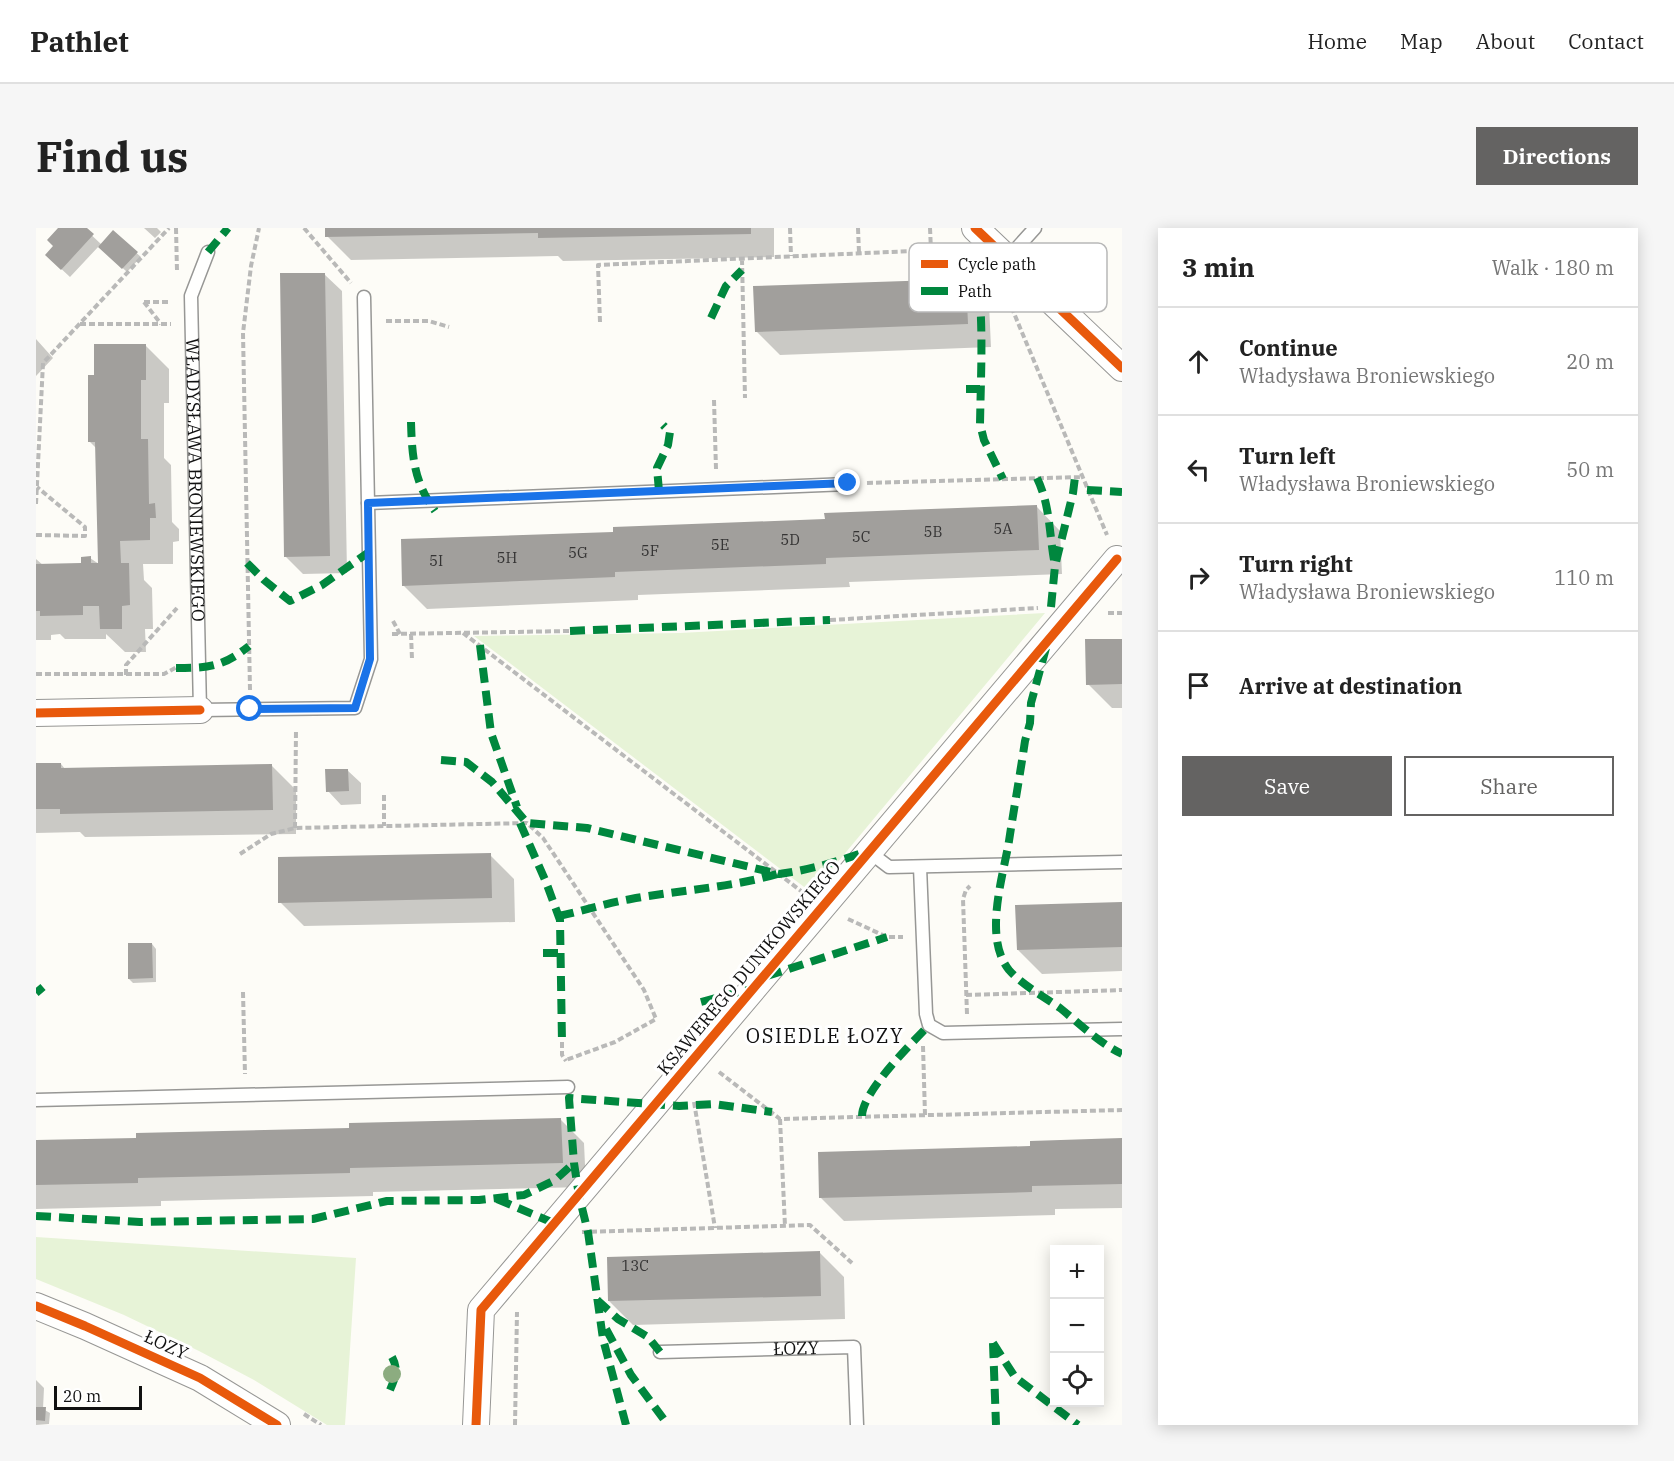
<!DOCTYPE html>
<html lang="en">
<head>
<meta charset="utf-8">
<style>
	body { margin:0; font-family:"IBM Plex Serif",serif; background:#f6f6f6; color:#222 }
	.controls { position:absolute; right:18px; bottom:18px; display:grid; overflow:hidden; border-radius:0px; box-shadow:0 3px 15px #0003 }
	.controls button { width:54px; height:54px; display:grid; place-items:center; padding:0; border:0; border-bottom:2px solid #e0e0e0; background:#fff; color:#222; font:30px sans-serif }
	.scale { position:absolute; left:18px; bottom:15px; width:88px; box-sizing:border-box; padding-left:6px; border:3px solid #111; border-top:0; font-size:16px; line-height:21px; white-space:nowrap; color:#111; -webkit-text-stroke:4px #fff; paint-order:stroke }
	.stop { position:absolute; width:18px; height:18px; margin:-14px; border:4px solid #1a73e8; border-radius:50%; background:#fff }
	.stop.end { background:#1a73e8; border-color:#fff; box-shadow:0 2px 6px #0008 }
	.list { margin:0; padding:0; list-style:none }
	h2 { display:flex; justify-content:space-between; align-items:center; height:78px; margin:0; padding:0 24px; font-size:26px }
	h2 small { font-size:20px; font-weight:400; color:#767676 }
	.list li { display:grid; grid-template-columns:39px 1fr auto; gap:18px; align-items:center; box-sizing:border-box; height:108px; padding:0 24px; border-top:2px solid #e0e0e0 }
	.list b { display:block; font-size:22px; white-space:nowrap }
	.list p { margin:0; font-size:20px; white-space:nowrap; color:#767676 }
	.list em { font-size:20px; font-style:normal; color:#767676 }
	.actions { display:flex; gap:12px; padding:18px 24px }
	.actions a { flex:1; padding:14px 0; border:2px solid #646362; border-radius:0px; text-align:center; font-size:21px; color:#646362 }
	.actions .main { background:#646362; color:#fff }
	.icon { flex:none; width:33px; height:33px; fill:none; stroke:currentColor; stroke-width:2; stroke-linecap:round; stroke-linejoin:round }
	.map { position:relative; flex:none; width:1086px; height:1197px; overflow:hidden; border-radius:0px }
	header { display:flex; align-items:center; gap:36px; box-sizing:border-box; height:84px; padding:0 30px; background:#fff; border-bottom:2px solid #e0e0e0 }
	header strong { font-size:28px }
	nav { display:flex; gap:33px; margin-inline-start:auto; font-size:21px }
	.intro { display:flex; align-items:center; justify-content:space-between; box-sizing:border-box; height:144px; padding:0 36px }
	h1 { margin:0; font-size:42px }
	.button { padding:15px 27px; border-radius:0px; background:#646362; color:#fff; font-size:21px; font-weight:700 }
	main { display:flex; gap:36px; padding:0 36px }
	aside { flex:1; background:#fff; border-radius:0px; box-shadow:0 3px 15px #0003 }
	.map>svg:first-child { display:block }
	.green { fill:#e7f3d7 }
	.shadow { fill:#0003 }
	.building { fill:#a19f9c }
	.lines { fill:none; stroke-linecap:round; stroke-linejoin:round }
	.lane-casing { stroke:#979795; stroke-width:15 }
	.street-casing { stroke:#979795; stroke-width:28 }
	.path { stroke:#b9b9b8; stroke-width:4; stroke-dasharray:6 3; stroke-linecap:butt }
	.lane { stroke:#fffffe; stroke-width:12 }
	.street { stroke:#fffffe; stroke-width:26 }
	.quiet { stroke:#00873e; stroke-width:8; stroke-dasharray:15 8; stroke-linecap:butt }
	.cycleway-casing { stroke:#fff; stroke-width:13 }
	.cycleway { stroke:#e8590c; stroke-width:9 }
	.tree { fill:#8cac80 }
	.route { stroke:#1a73e8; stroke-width:8 }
	.labels { text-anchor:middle; stroke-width:6; stroke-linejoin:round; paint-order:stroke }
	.number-label { font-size:15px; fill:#353434 }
	.street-label { font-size:18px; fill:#111; stroke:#fff }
	.neighbourhood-label { font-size:20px; letter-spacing:1.5px; fill:#111; stroke:#fff }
	.key { fill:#fff; stroke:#b8b8b8; stroke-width:1.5 }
	.key-label { font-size:16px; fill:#111 }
</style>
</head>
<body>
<header>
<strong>Pathlet</strong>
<nav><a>Home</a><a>Map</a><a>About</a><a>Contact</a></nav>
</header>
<div class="intro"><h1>Find us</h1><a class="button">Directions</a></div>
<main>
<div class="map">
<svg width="1086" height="1197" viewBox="0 0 1086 1197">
	<rect width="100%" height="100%" fill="#fdfcf7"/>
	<path class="green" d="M 1009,385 L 776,665 L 438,408 L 644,405 Z
		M 0,1009 L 320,1030 L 309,1197 L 291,1197 L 218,1152 L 163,1123 L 88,1087 L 0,1051 Z"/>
	<path class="shadow" d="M 24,0 L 48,0 L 66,17 L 77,4 L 105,29 L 91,44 L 63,18 L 34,49 L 20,36 L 19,18 Z
		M 108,0 L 121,0 L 125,4 L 119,10 Z
		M 290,0 L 738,0 L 738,29 L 527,33 L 522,28 L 315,32 L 291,8 Z
		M 288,46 L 306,63 L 311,345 L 267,346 L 250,329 Z
		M 929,52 L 953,76 L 955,119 L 744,127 L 720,103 Z
		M 0,111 L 17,130 L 0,148 Z
		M 109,117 L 133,141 L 133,175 L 128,175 L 128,230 L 135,237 L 136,294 L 143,301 L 143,313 L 137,314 L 137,336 L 107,336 L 108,352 L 116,360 L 117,401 L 109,401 L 110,424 L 89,424 L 70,406 L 70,411 L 29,411 L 24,406 L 15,407 L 15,412 L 0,412 L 0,331 L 8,338 L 47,337 L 54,330 L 63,336 L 61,221 L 53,213 L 59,149 Z
		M 1001,279 L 1024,303 L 1026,346 L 813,354 L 814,359 L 602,367 L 602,372 L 391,381 L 367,357 L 579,305 Z
		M 1086,412 L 1086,480 L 1076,480 L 1052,456 Z
		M 25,536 L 29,541 L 236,538 L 260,562 L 260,606 L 49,609 L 44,604 L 0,605 L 0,537 Z
		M 311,542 L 325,555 L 325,576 L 305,577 L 292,563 Z
		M 454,627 L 478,651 L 479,694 L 268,698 L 244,674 Z
		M 1086,675 L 1086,743 L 1006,746 L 982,722 Z
		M 116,716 L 120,721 L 120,754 L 97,755 L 93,751 Z
		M 524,891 L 548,915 L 550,959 L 337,964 L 337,968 L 125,973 L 125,978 L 0,981 L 0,913 L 102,911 Z
		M 1086,912 L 1086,980 L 1019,981 L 1019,987 L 808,993 L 784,969 L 996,919 Z
		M 784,1025 L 808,1049 L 809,1091 L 597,1097 L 573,1073 Z
		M 0,1152 L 8,1160 L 7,1181 L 14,1185 L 13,1196 L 0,1197 Z"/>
	<path class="building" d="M 22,0 L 51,0 L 58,6 L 25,42 L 9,27 L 17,18 L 11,12 Z
		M 289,0 L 715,0 L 715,6 L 502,10 L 502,5 L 289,9 Z
		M 77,2 L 102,24 L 86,41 L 62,19 Z
		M 244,45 L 289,45 L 294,328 L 248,329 Z
		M 930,51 L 932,96 L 719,104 L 717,58 Z
		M 58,116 L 110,116 L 110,152 L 105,152 L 105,211 L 112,211 L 113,276 L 119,275 L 120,290 L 114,290 L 114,312 L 84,313 L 85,335 L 93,335 L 94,377 L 86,378 L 86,401 L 64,401 L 63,378 L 47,378 L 47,387 L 4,388 L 4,383 L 0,383 L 0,336 L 45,335 L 45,329 L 55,328 L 55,335 L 62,335 L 59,214 L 52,214 L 52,147 L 58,147 Z
		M 1001,277 L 1003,322 L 790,330 L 790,336 L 579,344 L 579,349 L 366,358 L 365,311 L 577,304 L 577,299 L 789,291 L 788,285 Z
		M 1049,411 L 1086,411 L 1086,456 L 1050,457 Z
		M 0,535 L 25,535 L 25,540 L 236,536 L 237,582 L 24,586 L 24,581 L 0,581 Z
		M 289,541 L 312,541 L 313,563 L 290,564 Z
		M 455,625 L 456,670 L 242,675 L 242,629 Z
		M 1086,674 L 1086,719 L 981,722 L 979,677 Z
		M 92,715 L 116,715 L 117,750 L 92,751 Z
		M 525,890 L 527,935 L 314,940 L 314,945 L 102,950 L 102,955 L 0,957 L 0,912 L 100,910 L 100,905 L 313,900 L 313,895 Z
		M 1086,910 L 1086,956 L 996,958 L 996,964 L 783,970 L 782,924 L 994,918 L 994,913 Z
		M 784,1023 L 785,1068 L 572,1073 L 571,1029 Z
		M 0,1179 L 10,1179 L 9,1193 L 0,1192 Z"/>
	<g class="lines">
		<defs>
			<g id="lane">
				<path id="s1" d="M 172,24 L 155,68 L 164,482 L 319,480 L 335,431 L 328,69"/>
				<path d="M 971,31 L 999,0"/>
				<path d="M 332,275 L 812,256"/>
				<path d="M 832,623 L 853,639 L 1086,634"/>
				<path d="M 884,639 L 890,786 L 893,797 L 907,805 L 1086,801"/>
				<path d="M 0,872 L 532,859"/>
				<path id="s2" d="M 624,1124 L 818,1119 L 821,1197"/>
			</g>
			<path id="street" d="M 939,0 L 1086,140
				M 0,485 L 164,482
				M 0,1078 L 49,1098 L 164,1150 L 241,1197
				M 440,1197 L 445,1082 L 1081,331"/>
		</defs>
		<use href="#lane" class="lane-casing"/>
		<use href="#street" class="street-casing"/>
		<path class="path" d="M 140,0 L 141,43
			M 268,0 L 315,55
			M 754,0 L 755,28
			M 822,0 L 823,25
			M 894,0 L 895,22
			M 706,31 L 709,170
			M 972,71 L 1071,307
			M 108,74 L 134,74
			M 108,74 L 125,96
			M 350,93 L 393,93 L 413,99
			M 564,94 L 562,37 L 921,21
			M 44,96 L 135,96
			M 678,172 L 680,241
			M 831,255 L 1046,249
			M 0,276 L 7,135 L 133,0
			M 0,307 L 49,308 L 49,299 L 1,259
			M 1072,385 L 1086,385
			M 794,392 L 1002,380
			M 357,393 L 364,406
			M 427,405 L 765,663
			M 356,406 L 534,403
			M 375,406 L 376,431
			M 0,446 L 128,446 L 141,439
			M 90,447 L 90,437 L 141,380
			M 214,462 L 207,105 L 215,38 L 223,0
			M 348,567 L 348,598
			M 259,600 L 260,502
			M 204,626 L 235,606 L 259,600 L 491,595 L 507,610 L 608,762 L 620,791 L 579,814 L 530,832
			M 812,691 L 851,709 L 867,709
			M 207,764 L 209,846
			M 930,767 L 1086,762
			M 931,786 L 927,671 L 930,662 L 934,658
			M 526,814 L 526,827 L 530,833
			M 887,818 L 889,887
			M 683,844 L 744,891 L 1086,882
			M 658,874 L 679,1000
			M 744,891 L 749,998
			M 546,1004 L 774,997 L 816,1035
			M 268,1186 L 285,1197
			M 479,1197 L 481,1084"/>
		<use href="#lane" class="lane"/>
		<use href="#street" class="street"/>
		<path class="quiet" d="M 937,20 C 949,77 945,137 944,196 L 948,212 L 967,251
			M 172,24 L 192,0
			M 675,90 L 690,58 L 706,42
			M 930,161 L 944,161
			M 375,194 C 376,229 378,254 399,283
			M 1001,250 C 1014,277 1013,303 1018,332
			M 1051,262 L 1086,264
			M 623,263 L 621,240 L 632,217 L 634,204 L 627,197
			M 211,335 L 228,352 L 254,373 L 286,357 L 333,324
			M 1015,379 L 1019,338 L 1037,265 L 1039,249
			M 534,403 L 794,392
			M 444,417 L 455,505 L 481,579
			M 1010,420 L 995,475 L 994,495 L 989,513 C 984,547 978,580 973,613 C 967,649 947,710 973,742 C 985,756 1008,769 1024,780 C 1044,796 1063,815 1086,826
			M 140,440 C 173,440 187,439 213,418
			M 405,532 L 430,534 L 456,554 L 491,595 L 551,600 L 743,646 C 773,642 801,634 829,624
			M 484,595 L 510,654 L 524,692 L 526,814
			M 523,688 C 547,683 571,675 595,671 C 643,662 693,660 741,646
			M 507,725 L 523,725
			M 731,748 L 851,709
			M 0,765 L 7,759
			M 665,774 L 715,761
			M 826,888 C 826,864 876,815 893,797
			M 461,971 L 520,996
			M 0,988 L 104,994 L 277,991 L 351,973 L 443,972 L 488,967 L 519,952 L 538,935
			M 561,1072 L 582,1091 L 612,1109 L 624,1124
			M 570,1101 L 595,1147 L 632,1197
			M 957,1115 L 979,1149 L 1042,1197
			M 957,1115 L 960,1197
			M 354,1162 C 359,1150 363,1142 356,1129
			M 590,1197 L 567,1111 L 552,1004 L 543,968 L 538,935 L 533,870 L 643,878 L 678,876 L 736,884"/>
		<defs>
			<path id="cycleway" d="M 939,0 L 1086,140
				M 0,485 L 164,482
				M 0,1078 L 49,1098 L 164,1150 L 241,1197
				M 440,1197 L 445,1082 L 1081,331"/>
		</defs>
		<use href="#cycleway" class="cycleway-casing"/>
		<use href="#cycleway" class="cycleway"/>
	</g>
	<circle class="tree" cx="356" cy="1146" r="9"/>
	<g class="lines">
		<path class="route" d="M 214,481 L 319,480 L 334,431 L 332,275 L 812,255"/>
	</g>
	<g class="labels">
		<g class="number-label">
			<text x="967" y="306">5A</text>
			<text x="897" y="309">5B</text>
			<text x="825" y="314">5C</text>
			<text x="754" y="317">5D</text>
			<text x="684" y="322">5E</text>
			<text x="614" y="328">5F</text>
			<text x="542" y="330">5G</text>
			<text x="471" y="335">5H</text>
			<text x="400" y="338">5I</text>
			<text x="599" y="1043">13C</text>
		</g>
		<g class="street-label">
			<text dy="6" stroke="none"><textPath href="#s1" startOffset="231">WŁADYSŁAWA BRONIEWSKIEGO</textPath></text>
			<text transform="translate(713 740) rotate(-50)" y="6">KSAWEREGO DUNIKOWSKIEGO</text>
			<text transform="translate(130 1117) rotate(25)" y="6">ŁOZY</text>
			<text dy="6" stroke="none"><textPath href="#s2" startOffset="136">ŁOZY</textPath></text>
		</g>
		<g class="neighbourhood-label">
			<text x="789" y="815">OSIEDLE ŁOZY</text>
		</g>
	</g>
	<rect x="873" y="15" width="198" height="69" rx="9" class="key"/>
	<rect x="885" y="32" width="27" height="8" fill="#e8590c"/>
	<rect x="885" y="59" width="27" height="8" fill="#00873e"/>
	<g class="key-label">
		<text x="922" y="42">Cycle path</text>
		<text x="922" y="69">Path</text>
	</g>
</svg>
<div class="controls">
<button>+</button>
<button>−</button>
<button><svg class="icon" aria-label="locate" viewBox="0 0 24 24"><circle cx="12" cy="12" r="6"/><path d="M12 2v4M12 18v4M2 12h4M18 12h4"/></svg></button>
</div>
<div class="scale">20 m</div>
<div class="stop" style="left:214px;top:481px"></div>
<div class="stop end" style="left:812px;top:255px"></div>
</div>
<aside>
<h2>3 min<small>Walk · 180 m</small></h2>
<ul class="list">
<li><svg class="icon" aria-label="ahead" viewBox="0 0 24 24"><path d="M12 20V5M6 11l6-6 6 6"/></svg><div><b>Continue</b><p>Władysława Broniewskiego</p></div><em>20 m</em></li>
<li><svg class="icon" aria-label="left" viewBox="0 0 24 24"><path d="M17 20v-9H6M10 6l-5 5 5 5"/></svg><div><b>Turn left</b><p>Władysława Broniewskiego</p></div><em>50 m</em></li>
<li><svg class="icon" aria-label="right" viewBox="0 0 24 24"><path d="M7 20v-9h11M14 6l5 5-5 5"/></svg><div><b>Turn right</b><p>Władysława Broniewskiego</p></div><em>110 m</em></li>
<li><svg class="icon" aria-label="arrive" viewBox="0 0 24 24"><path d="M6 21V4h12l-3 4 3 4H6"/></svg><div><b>Arrive at destination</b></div></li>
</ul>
<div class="actions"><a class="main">Save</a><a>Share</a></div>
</aside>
</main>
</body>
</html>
